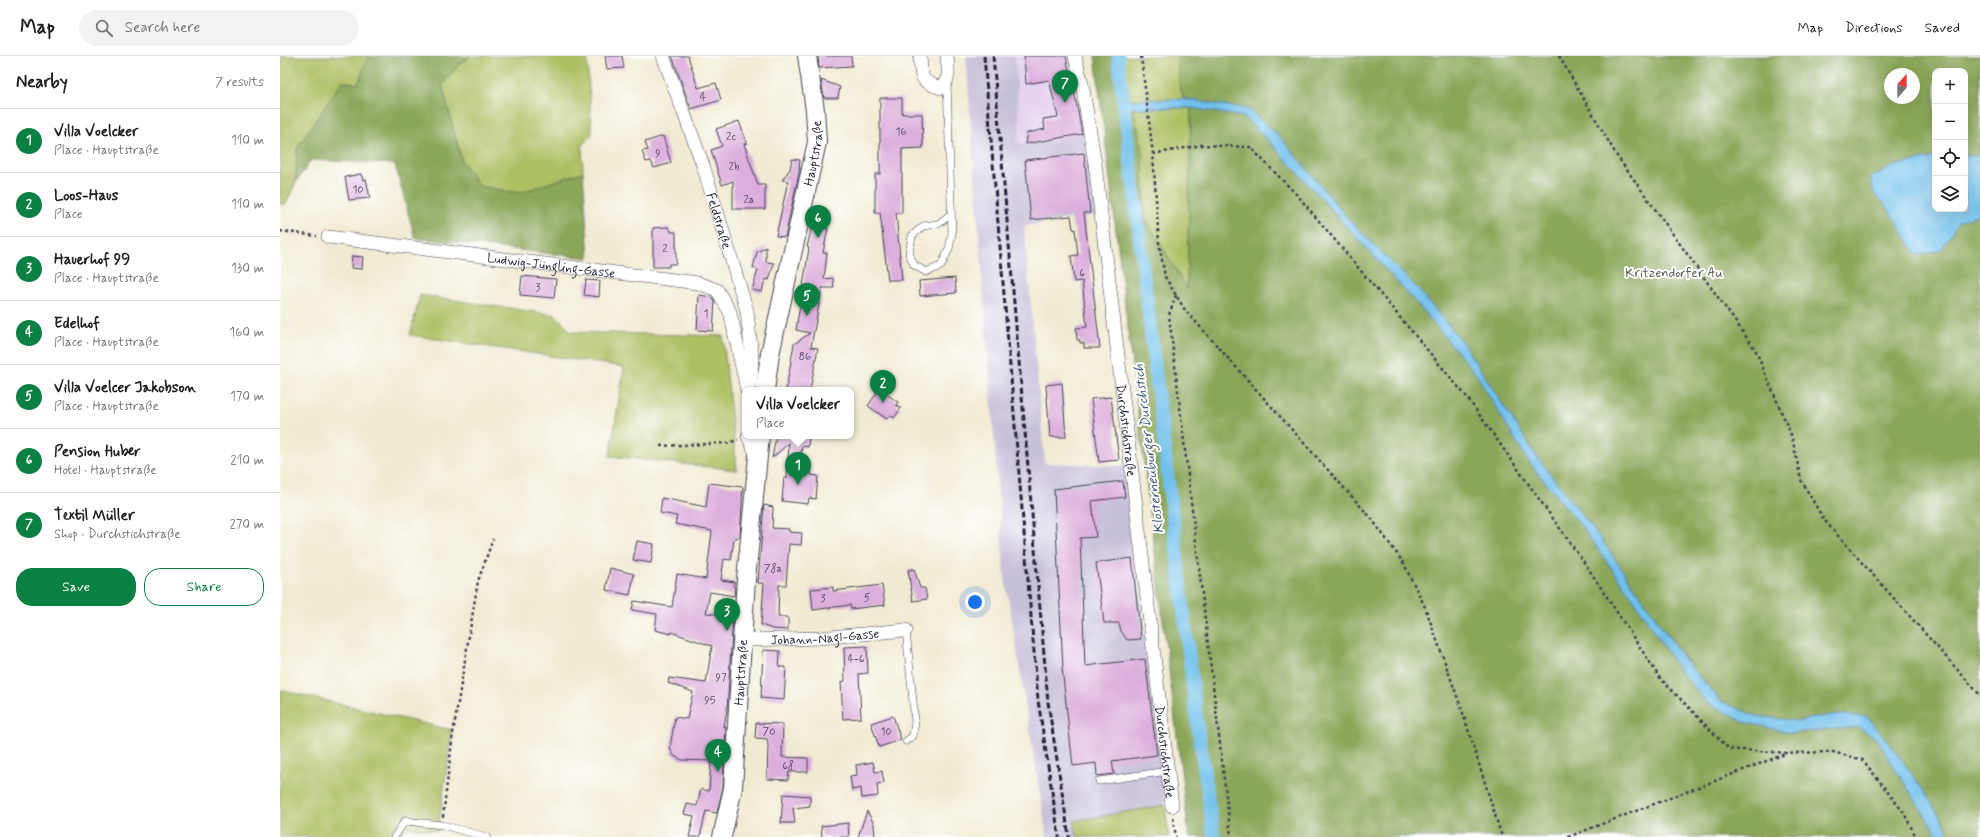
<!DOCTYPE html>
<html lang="en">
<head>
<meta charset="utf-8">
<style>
	body { margin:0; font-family:Mynerve,sans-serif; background:#f2f2f2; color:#202124 }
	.controls { position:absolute; right:12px; top:12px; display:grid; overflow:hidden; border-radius:8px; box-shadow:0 4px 16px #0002 }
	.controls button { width:36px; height:36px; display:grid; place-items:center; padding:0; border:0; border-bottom:1px solid #e0e0e0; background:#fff; color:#202124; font:20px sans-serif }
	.compass { position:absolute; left:1604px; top:12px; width:36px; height:36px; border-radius:50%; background:#fff; box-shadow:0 4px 16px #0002; rotate:21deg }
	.you { position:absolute; left:695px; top:546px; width:14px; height:14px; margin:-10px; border:3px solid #fff; border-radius:50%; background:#1a73e8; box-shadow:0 0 0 6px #1a73e833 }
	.badge { display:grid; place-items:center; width:26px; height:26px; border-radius:50%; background:#0b8043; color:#fff; font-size:13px; font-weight:700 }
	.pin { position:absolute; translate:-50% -33px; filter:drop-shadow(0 1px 2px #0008) }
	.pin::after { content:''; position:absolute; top:21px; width:14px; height:12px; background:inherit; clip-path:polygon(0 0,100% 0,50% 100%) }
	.popup { position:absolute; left:462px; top:331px; width:112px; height:52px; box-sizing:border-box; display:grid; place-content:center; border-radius:8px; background:#fff; filter:drop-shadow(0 1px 3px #0005); font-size:13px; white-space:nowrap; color:#757577 }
	.popup b { font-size:15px; color:#202124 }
	.popup::after { content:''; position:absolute; left:50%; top:100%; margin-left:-8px; border:8px solid transparent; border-top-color:#fff }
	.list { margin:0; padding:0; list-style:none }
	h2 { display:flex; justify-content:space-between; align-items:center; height:52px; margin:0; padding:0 16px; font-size:17px }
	h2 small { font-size:13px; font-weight:400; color:#757577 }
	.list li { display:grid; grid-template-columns:26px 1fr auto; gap:12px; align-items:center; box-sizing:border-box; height:64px; padding:0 16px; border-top:1px solid #e0e0e0 }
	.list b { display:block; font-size:15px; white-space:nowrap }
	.list p { margin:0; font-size:13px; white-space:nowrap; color:#757577 }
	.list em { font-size:13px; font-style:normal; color:#757577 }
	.actions { display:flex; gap:8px; padding:12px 16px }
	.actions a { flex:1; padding:9px 0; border:1px solid #0b8043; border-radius:16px; text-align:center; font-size:14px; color:#0b8043 }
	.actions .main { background:#0b8043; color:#fff }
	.icon { flex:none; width:22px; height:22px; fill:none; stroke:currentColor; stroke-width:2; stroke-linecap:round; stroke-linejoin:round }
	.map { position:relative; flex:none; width:1700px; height:781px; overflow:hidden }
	header { display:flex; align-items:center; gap:24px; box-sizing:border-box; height:56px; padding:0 20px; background:#fff; border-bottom:1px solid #e0e0e0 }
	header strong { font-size:19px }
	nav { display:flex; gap:22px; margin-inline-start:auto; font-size:14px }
	.search { width:280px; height:36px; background:#f2f2f2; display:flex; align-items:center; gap:10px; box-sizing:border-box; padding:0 14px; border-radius:22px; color:#757577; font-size:15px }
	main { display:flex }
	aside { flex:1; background:#fff }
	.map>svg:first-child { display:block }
	.built { fill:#e5d3f1 }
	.industrial { fill:#c7c0d9 }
	.green { fill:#adbf63; stroke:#68704f }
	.forest { fill:#8aa659; stroke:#56644a; fill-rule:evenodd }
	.water { fill:#70c0eb; stroke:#497193 }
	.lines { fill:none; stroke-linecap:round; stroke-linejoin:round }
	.stream { stroke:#70c0eb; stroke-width:4 }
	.canal { stroke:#70c0eb; stroke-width:13 }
	.building { fill:#dbaedb }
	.lane-casing { stroke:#414052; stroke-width:8 }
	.street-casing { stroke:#414052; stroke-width:14 }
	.secondary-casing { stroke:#414052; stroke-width:20 }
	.path { stroke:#414052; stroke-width:2.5; stroke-dasharray:3 3; stroke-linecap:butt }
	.lane { stroke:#fff; stroke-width:7 }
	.street { stroke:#fff; stroke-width:13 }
	.secondary { stroke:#fff; stroke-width:18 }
	.rail { stroke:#22223b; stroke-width:3; stroke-dasharray:6 3; stroke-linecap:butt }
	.labels { text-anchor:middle; stroke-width:4; stroke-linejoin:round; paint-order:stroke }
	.number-label { font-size:11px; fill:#504563 }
	.street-label { font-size:13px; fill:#22223b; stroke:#fff }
	.park-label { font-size:13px; fill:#535949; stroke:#fff }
	.water-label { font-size:14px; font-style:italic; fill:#3d5979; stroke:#fff }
</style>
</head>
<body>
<header>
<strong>Map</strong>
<div class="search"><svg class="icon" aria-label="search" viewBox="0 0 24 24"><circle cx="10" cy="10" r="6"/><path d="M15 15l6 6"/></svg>Search here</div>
<nav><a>Map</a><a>Directions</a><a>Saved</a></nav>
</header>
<main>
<aside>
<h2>Nearby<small>7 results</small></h2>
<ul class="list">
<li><span class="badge">1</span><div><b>Villa Voelcker</b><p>Place · Hauptstraße</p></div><em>110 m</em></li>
<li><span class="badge">2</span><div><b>Loos-Haus</b><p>Place</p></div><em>110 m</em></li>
<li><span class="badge">3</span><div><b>Hauerhof 99</b><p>Place · Hauptstraße</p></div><em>130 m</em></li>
<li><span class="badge">4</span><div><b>Edelhof</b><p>Place · Hauptstraße</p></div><em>160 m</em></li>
<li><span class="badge">5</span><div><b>Villa Voelcer Jakobson</b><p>Place · Hauptstraße</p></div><em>170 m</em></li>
<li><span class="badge">6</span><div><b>Pension Huber</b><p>Hotel · Hauptstraße</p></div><em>210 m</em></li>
<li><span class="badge">7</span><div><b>Textil Müller</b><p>Shop · Durchstichstraße</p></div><em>270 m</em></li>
</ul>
<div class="actions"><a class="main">Save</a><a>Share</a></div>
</aside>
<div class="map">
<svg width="1700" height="781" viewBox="0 0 1700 781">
	<rect width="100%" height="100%" fill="#fff"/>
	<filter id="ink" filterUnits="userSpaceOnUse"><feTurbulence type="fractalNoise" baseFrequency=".025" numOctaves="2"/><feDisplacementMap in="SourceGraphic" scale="8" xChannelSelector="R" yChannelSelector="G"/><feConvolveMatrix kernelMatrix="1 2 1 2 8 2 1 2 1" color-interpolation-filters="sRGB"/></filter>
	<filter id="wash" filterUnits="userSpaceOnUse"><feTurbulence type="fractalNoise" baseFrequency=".012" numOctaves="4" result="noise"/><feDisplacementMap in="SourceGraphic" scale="16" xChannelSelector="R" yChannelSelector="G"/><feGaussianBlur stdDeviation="0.9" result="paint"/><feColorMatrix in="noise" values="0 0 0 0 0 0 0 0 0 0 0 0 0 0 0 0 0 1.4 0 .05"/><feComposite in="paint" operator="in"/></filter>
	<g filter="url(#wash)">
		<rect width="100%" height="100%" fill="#f1ead2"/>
		<path class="built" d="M 735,0 L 787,0 L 804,78 L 777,82 L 777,85 L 735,87 L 740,78 Z"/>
		<path class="industrial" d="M 686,0 L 735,0 L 740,78 L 736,87 L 777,85 L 777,82 L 804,78 L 816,159 L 744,170 L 765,407 L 845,410 L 885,749 L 795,765 L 797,781 L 767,781 L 724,516 Z"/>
		<path class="green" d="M 0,0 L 88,0 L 78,28 L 17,92 L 16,126 L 6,148 L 0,148 Z
			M 190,0 L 307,0 L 312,78 L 302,89 L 303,116 L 239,137 L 199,130 L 182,106 L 162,29 L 178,9 Z
			M 843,0 L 897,0 L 900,32 L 904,43 L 850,44 Z
			M 911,52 L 907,234 L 865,162 L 862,90 L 853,53 Z
			M 140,239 L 276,259 L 291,276 L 443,280 L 457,414 L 330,400 L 344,311 L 130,279 Z
			M 0,634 L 172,674 L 158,775 L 127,771 L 120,781 L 0,781 Z
			M 885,749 L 889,781 L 797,781 L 794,765 Z"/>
		<path class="forest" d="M 88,0 L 190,0 L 178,9 L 162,29 L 182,106 L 199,130 L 239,137 L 303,116 L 309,202 L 135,182 L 115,108 L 31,104 L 16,126 L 17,92 L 62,25 L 78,28 Z
			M 815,0 L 843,0 L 849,49 L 853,52 L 862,90 L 865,162 L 907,233 L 911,52 L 964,61 L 990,86 L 1139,250 L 1196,318 L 1248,405 L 1302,471 L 1352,541 L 1398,612 L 1426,646 L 1511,677 L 1578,671 L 1596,682 L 1659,781 L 909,781 Z
			M 897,0 L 1700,0 L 1700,99 L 1685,100 L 1685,15 L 1655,15 L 1655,101 L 1613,110 L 1594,137 L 1661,194 L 1679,165 L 1700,158 L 1700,781 L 1672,781 L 1657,755 L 1588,661 L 1556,658 L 1517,665 L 1476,660 L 1442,646 L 1407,607 L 1321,483 L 1257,401 L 1181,284 L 1137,232 L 1072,167 L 999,80 L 968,53 L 904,43 L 900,32 ZM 1610,18 L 1634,18 L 1634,42 L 1610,42 Z"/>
		<path class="water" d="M 904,43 L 968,53 L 999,80 L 1072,167 L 1137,232 L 1181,284 L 1257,401 L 1321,483 L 1407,607 L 1442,646 L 1476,660 L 1517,665 L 1556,658 L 1588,661 C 1619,699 1648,738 1672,781 L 1659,781 L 1596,682 L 1578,671 L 1511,677 L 1464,666 L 1426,646 L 1398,612 L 1352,541 L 1302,471 L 1248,405 L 1196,318 L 1139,250 L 990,86 L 964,61 L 911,52 L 853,52 L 849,49 L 850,44 Z
			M 1700,99 L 1700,158 L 1679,165 L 1661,194 L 1637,199 L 1605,148 L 1594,137 L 1591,122 L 1613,110 L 1655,101 L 1655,153 L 1685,153 L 1685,100 Z"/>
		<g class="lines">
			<path class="stream" d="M 844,49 L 854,49"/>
			<path class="canal" d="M 838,0 L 916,658 L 934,781"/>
		</g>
		<g id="blocks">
			<path class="building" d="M 325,0 L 342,0 L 344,12 L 327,13 Z
				M 392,0 L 408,0 L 418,32 L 436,27 L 441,44 L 411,53 Z
				M 538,0 L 571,0 L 572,10 L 539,12 Z
				M 744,0 L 786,0 L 790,20 L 792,23 L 802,78 L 745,88 L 747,77 L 765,73 L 763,63 L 778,61 L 769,24 L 746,28 Z
				M 541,24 L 560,31 L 558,42 L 544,42 Z
				M 600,42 L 622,42 L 622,58 L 642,58 L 643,92 L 622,93 L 622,157 L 616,157 L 622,224 L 608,224 L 600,157 L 595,157 L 595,118 L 600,118 Z
				M 459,65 L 467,87 L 464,88 L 478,129 L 485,129 L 485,153 L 453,153 L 453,125 L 442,129 L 431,94 L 442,90 L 436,73 Z
				M 383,80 L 391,107 L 374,112 L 371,105 L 366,106 L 362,95 L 368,94 L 365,86 Z
				M 804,97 L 810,157 L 804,157 L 820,292 L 804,292 L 804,287 L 800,287 L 800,284 L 797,284 L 796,272 L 807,271 L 802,225 L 794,226 L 791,200 L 798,199 L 795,173 L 793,173 L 791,160 L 751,164 L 745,104 Z
				M 512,103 L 520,104 L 519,112 L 520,112 L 505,181 L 496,180 L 508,125 L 502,124 L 510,113 Z
				M 81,118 L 83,124 L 86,123 L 90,142 L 69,144 L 65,121 Z
				M 534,169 L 548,172 L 543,197 L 547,197 L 544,223 L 553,222 L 554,232 L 542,232 L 531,291 L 538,292 L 530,334 L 506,334 L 514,288 L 530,277 L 516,274 L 529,192 L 527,191 L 532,170 Z
				M 389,171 L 391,176 L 396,176 L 396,208 L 389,208 L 389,211 L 373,211 L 373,172 Z
				M 486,191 L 486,206 L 494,207 L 489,224 L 485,223 L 482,236 L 472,234 L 478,214 L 473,212 L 477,196 Z
				M 72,200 L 83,201 L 82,213 L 71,212 Z
				M 242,220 L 276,223 L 274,242 L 240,239 Z
				M 675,222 L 676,237 L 640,240 L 639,225 Z
				M 306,224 L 320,225 L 319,241 L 304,239 Z
				M 419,239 L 432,241 L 435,246 L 433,275 L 417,274 Z
				M 782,327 L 786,381 L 770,381 L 766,329 Z
				M 599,333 L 618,346 L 616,349 L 621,352 L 614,362 L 610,359 L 607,363 L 588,350 Z
				M 831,341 L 839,404 L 819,406 L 811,343 Z
				M 498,380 L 529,380 L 528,391 L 522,390 L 518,412 L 531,413 L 531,419 L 538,420 L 536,443 L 529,442 L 528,448 L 502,445 L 504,422 L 507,422 L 509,387 L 492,402 L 496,381 Z
				M 843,425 L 845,441 L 812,445 L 816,481 L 800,482 L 805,610 L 865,603 L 877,699 L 832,705 L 834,718 L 817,720 L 816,707 L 793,710 L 782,612 L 783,612 L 774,433 Z
				M 429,427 L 463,431 L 460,480 L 454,483 L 451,504 L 444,503 L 441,524 L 455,526 L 453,530 L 455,531 L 454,540 L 430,536 L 426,557 L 453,560 L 447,654 L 444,671 L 446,671 L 443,731 L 437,757 L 426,755 L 420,781 L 409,781 L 414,760 L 404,758 L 407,748 L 417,750 L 421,733 L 429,735 L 431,705 L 402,704 L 394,700 L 390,692 L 395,661 L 407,663 L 413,636 L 388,627 L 389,622 L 426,627 L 432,590 L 391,576 L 391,578 L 375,574 L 377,558 L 352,554 L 354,545 L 392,551 L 397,518 L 426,523 L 432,475 L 395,468 L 397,460 L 380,457 L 382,442 L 426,451 Z
				M 484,449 L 493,451 L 492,472 L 509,473 L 509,476 L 522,477 L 521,489 L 509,488 L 506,529 L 499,529 L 498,561 L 508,561 L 508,574 L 493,573 L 481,569 L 484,527 L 478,527 Z
				M 357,485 L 374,488 L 371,507 L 353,504 Z
				M 852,502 L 861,583 L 847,584 L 841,575 L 839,567 L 824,567 L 816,507 Z
				M 330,512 L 354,518 L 350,539 L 326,534 Z
				M 634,513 L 640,532 L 645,532 L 647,543 L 633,545 L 628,514 Z
				M 602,529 L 605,549 L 571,553 L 570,549 L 533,554 L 531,533 L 553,531 L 553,535 Z
				M 587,590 L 588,617 L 579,618 L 581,662 L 563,663 L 561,626 L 565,625 L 564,591 Z
				M 483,594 L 500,595 L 499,611 L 506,611 L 504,644 L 481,642 Z
				M 613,660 L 621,684 L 599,691 L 591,667 Z
				M 476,667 L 503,668 L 502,701 L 528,702 L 528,716 L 509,716 L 508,724 L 487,723 L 488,689 L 487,683 L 475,682 Z
				M 593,706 L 595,716 L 602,715 L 604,727 L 597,728 L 598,740 L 582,742 L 581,732 L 572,734 L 570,720 L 577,719 L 576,709 Z
				M 503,738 L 530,740 L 530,750 L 513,752 L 515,767 L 501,767 Z
				M 587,755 L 594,768 L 595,781 L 578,781 Z
				M 568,767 L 569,781 L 542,781 L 541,770 Z"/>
		</g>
	</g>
	<g filter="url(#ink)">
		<use href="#blocks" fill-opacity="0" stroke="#414052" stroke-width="1"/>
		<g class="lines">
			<defs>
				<path id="lane" d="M 667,26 L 672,177 L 669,193 L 661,210 L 646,216 L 634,209 L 629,198 L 632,180 L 643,170 L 658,168 L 671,158
					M 626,685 L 633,680 L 635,666 L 626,574
					M 819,725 L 888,715
					M 114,781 L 125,765 L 162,769 L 207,781"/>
				<g id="street">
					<path id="s1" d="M 383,0 L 423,109 L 467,255 L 472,302 L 471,328"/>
					<path d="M 640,0 C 642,21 638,25 661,32 C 671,23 668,13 667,0"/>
					<path id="s2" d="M 795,0 L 803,33 L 815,108 L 892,750"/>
					<path id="s3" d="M 48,181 L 418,227 L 437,234 L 450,256 L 467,334"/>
					<path d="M 468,380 L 478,402"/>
					<path id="s4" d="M 464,584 L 540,582 L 626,574"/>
				</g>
				<g id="secondary">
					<path id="s5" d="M 485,334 L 490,298 L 537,86 L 535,54 L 527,0"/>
					<path id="s6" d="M 442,781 L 453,732 L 466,523 L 480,380"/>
				</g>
			</defs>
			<use href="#lane" class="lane-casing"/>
			<use href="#street" class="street-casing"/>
			<use href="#secondary" class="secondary-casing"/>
			<path class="path" d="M 861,0 L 873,98 L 879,187 L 885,221 L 905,254 L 1091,462 L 1123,506 L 1145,551 L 1182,654 L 1222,781
				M 1279,0 L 1337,100 L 1475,293 L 1512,381 L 1521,424 L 1544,464 L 1700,639
				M 873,98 L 922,89 L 970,91 L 1018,140 L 1186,340 L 1308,512 L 1380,622 L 1449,693 L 1508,697 L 1553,696 L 1583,704 L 1624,757 L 1636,781
				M 0,175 L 37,180
				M 896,239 L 889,259 L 951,781
				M 380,390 L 448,387 L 458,384
				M 163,761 L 173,677 L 198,525 L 213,483
				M 893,762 L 896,781
				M 1288,781 L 1505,698"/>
			<use href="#lane" class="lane"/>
			<use href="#street" class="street"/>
			<use href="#secondary" class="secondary"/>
			<path class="rail" d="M 704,0 L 758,644 L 779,781
				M 713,0 L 768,646 L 789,781"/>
		</g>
	</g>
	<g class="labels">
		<g class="number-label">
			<text x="423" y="44">4</text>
			<text x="621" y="79">16</text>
			<text x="451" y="84">2c</text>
			<text x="378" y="101">9</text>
			<text x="454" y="114">2b</text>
			<text x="78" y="137">10</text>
			<text x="469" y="147">2a</text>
			<text x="385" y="196">2</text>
			<text x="802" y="220">6</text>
			<text x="258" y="235">3</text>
			<text x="426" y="261">1</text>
			<text x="525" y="304">86</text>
			<text x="493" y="516">78a</text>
			<text x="587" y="545">5</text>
			<text x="543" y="546">3</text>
			<text x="576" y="606">4-6</text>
			<text x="441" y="625">97</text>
			<text x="430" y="648">95</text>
			<text x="489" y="679">70</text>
			<text x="606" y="679">10</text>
			<text x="508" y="713">68</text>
		</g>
		<g class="street-label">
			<text dy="5" stroke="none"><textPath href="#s5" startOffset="242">Hauptstraße</textPath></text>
			<text dy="5" stroke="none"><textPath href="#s1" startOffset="174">Feldstraße</textPath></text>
			<text dy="5" stroke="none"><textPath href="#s3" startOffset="225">Ludwig-Jüngling-Gasse</textPath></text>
			<text dy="5" stroke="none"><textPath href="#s2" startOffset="378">Durchstichstraße</textPath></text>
			<text dy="5" stroke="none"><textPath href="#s4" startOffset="81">Johann-Nagl-Gasse</textPath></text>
			<text dy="5" stroke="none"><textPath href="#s6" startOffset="166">Hauptstraße</textPath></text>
			<text dy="5" stroke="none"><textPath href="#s2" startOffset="702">Durchstichstraße</textPath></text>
		</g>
		<g class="park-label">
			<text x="1394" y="221">Kritzendorfer Au</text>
		</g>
		<g class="water-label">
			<text transform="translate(868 393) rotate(-97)" y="5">Klosterneuburger Durchstich</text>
		</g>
	</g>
</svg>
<div class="controls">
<button>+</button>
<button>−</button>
<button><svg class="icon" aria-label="locate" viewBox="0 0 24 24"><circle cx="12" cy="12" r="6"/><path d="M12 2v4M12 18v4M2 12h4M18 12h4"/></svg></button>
<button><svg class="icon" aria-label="layers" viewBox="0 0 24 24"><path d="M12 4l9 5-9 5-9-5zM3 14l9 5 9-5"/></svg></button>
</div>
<svg class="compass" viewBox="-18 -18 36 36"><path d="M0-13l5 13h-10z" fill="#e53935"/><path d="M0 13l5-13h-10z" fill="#757577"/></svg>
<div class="you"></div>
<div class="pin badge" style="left:518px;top:429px">1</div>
<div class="popup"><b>Villa Voelcker</b>Place</div>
<div class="pin badge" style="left:603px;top:347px">2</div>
<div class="pin badge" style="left:447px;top:575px">3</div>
<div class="pin badge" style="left:438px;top:716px">4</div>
<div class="pin badge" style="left:527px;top:260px">5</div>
<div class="pin badge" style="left:538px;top:182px">6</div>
<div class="pin badge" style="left:785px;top:47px">7</div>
</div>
</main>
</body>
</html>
